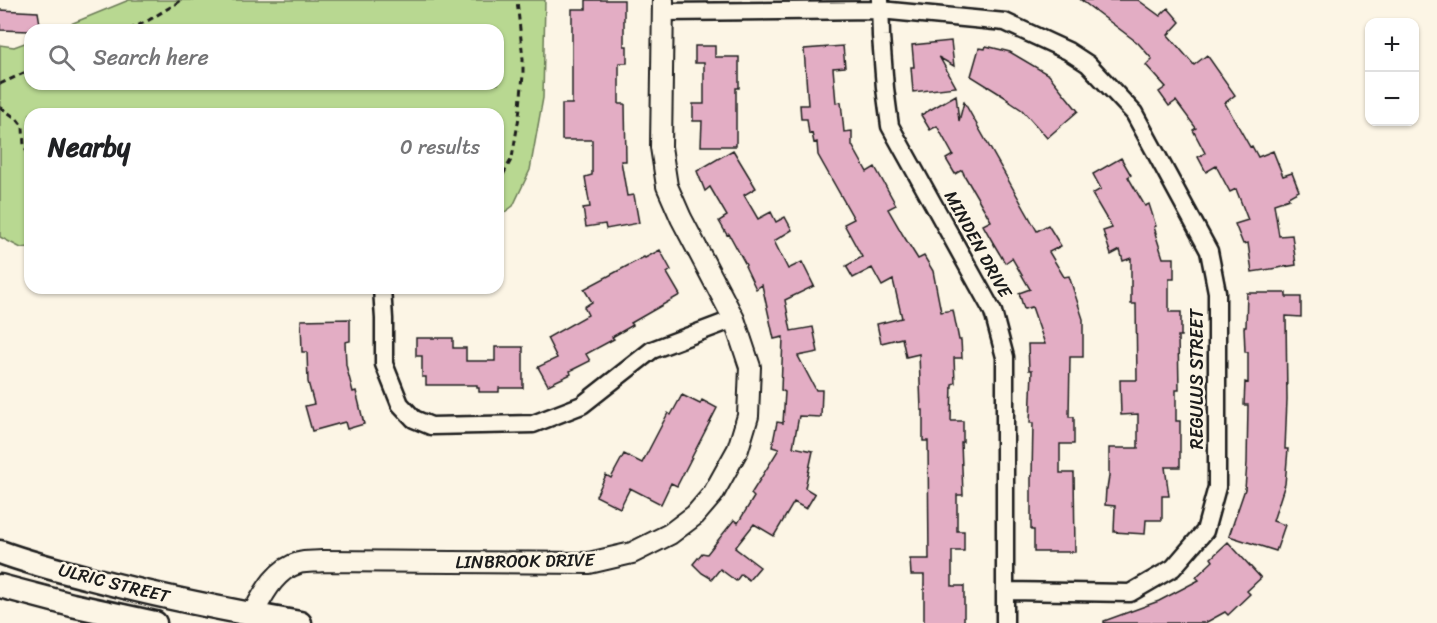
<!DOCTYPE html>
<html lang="en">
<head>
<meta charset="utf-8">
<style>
	body { margin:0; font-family:Sriracha,sans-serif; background:#f2f2f2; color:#202124 }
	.controls { position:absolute; right:18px; top:18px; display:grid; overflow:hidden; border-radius:12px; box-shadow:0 2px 4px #0004 }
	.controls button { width:54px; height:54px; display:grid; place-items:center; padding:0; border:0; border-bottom:2px solid #e0e0e0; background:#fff; color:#202124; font:30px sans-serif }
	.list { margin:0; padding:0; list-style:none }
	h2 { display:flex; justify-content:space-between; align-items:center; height:78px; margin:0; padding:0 24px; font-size:26px }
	h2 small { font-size:20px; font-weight:400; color:#757577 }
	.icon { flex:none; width:33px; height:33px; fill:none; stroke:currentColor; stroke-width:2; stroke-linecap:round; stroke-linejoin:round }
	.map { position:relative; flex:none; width:1437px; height:623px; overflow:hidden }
	.search { position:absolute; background:#fff; box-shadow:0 2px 4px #0004; left:24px; top:24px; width:480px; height:66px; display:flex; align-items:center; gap:15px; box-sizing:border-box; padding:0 21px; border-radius:18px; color:#757577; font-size:22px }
	.panel { position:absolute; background:#fff; box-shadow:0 2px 4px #0004; left:24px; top:108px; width:480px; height:186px; border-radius:18px }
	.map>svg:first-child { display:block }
	.green { fill:#b8d891; stroke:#6a7a56; stroke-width:1.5 }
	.building { fill:#e3adc4; stroke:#1c1c1c; stroke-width:1.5 }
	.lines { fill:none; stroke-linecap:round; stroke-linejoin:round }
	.minor-casing { stroke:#1c1c1c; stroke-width:21 }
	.tertiary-casing { stroke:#1c1c1c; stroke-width:24 }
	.secondary-casing { stroke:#1c1c1c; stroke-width:27 }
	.path { stroke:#1c1c1c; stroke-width:3; stroke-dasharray:6 4.5; stroke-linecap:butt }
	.minor { stroke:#fcf5e5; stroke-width:16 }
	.tertiary { stroke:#fcf5e5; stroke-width:20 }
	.secondary { stroke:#fcf5e5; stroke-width:22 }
	.labels { text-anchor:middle; stroke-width:5; stroke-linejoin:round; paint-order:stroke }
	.street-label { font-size:18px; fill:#1c1c1c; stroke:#fcf5e5 }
</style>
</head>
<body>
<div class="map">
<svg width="1437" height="623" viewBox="0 0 1437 623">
	<rect width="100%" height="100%" fill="#fcf5e5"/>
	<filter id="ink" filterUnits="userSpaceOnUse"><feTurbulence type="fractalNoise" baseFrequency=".0167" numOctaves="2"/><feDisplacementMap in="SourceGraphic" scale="12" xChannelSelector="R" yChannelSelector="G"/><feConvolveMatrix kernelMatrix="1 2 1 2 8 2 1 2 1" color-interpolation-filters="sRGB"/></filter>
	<g filter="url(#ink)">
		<path class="green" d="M 129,0 L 545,0 L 543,98 L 530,170 L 513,206 L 498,217 L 498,114 L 30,114 L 30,247 L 21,248 L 0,237 L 0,45 L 14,47 L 30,41 L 30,84 L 498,84 L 498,30 L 56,30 Z"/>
		<path class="building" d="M 586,0 L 624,0 L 624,46 L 627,46 L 627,63 L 619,63 L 619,104 L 625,104 L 626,161 L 621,161 L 627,196 L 634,195 L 639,223 L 606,229 L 605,224 L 586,227 L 583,208 L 590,207 L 585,177 L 592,175 L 592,140 L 562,140 L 562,104 L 572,104 L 572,9 L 586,9 Z
			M 1081,0 L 1138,0 L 1160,16 L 1168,8 L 1180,22 L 1168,35 L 1194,65 L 1207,55 L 1235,95 L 1225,103 L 1250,147 L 1252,146 L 1258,157 L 1273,151 L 1283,176 L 1292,173 L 1299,191 L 1288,197 L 1289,199 L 1274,204 L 1279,236 L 1292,235 L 1296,265 L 1252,272 L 1248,243 L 1243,244 L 1235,224 L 1248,220 L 1236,189 L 1230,192 L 1216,166 L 1206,172 L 1198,157 L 1205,153 L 1193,130 L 1196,128 L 1176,101 L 1169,106 L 1159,92 L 1166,87 L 1146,65 L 1152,59 L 1138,43 Z
			M 0,10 L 38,12 L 41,30 L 30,30 L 30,31 L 0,30 Z
			M 951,41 L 954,66 L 940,58 L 956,87 L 913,92 L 911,67 L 914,67 L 912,45 Z
			M 695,46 L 715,46 L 715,57 L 739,57 L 739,88 L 736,88 L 736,146 L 701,146 L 702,121 L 693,121 L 693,104 L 704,104 L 704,63 L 695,63 Z
			M 843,46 L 845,67 L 833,68 L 836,103 L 841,102 L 844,132 L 852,131 L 852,145 L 867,172 L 875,167 L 896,205 L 888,209 L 903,235 L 918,259 L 924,256 L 933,271 L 941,312 L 953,310 L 959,340 L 961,340 L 962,358 L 954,358 L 955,383 L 952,384 L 951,421 L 963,421 L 963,442 L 961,442 L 963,495 L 957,495 L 957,531 L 964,531 L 964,551 L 952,551 L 952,586 L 964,586 L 964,623 L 924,623 L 924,575 L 911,575 L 910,559 L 929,559 L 928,441 L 923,441 L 923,410 L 921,410 L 919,354 L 906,357 L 902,338 L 881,343 L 877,324 L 902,318 L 893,280 L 882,286 L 872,268 L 853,278 L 846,266 L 862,257 L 844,224 L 854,219 L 818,155 L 817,142 L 814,143 L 812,133 L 809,134 L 807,119 L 801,119 L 800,105 L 808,105 L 804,49 Z
			M 986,46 L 1010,52 L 1049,75 L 1078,111 L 1047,138 L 1022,110 L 1007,100 L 1008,99 L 971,76 L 979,48 L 985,49 Z
			M 956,95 L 959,121 L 964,102 L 1037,231 L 1048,225 L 1061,246 L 1049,252 L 1064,277 L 1069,276 L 1083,319 L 1083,357 L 1070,357 L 1069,417 L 1074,417 L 1074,444 L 1060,444 L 1060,473 L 1074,473 L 1075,552 L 1034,552 L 1034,530 L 1031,530 L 1031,476 L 1032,476 L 1033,423 L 1030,423 L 1032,370 L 1029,370 L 1028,344 L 1045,344 L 1032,307 L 1024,309 L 1019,293 L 1030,289 L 1012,258 L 1005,263 L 992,241 L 983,225 L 991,221 L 963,173 L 964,174 L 962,170 L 955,174 L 946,159 L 953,155 L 937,126 L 930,130 L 921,115 Z
			M 733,150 L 756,188 L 744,195 L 758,219 L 771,212 L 776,222 L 785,217 L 792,230 L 774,241 L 788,269 L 802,262 L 814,286 L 785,300 L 791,331 L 813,327 L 818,352 L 798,356 L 816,390 L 822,390 L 821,417 L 799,416 L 793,447 L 813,451 L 805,488 L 815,494 L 806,509 L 794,502 L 774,536 L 754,524 L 735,548 L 760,567 L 749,580 L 741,574 L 736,581 L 720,569 L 712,579 L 702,573 L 693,564 L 702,553 L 707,554 L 734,520 L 738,523 L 754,497 L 751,494 L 779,449 L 772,447 L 777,422 L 783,423 L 785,392 L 781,390 L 783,337 L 774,339 L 762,285 L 756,289 L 745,266 L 746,265 L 729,234 L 727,235 L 719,221 L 727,216 L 710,187 L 705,191 L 697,171 Z
			M 1121,158 L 1131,175 L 1128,177 L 1145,206 L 1149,204 L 1156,226 L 1154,227 L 1156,233 L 1155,233 L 1163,258 L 1174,258 L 1174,279 L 1169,279 L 1169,312 L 1181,312 L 1181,336 L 1178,336 L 1179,390 L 1176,390 L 1176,421 L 1180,421 L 1180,467 L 1165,467 L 1169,496 L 1162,496 L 1162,520 L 1146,520 L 1145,534 L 1114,532 L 1115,506 L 1105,505 L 1106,489 L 1107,489 L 1109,476 L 1109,448 L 1138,448 L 1138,414 L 1121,415 L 1120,380 L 1137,380 L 1136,304 L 1131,304 L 1131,258 L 1123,261 L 1120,250 L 1111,255 L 1103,231 L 1112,228 L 1092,194 L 1101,189 L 1093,174 Z
			M 660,250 L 671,270 L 667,273 L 680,295 L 631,323 L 633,325 L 612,337 L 614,339 L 586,354 L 590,361 L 570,371 L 571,374 L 548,385 L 538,367 L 557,358 L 547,338 L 588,315 L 584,307 L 592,302 L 584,289 L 644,257 L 645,258 Z
			M 1247,293 L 1286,293 L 1286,297 L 1301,297 L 1301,317 L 1286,316 L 1287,399 L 1285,449 L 1288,449 L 1285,484 L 1273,521 L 1285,525 L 1276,551 L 1229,536 L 1245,489 L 1247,463 L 1248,405 L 1244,405 L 1245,382 L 1248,383 L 1248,352 L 1245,352 L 1244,327 L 1246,327 Z
			M 350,319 L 350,341 L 345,342 L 346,365 L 353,392 L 356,391 L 364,424 L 347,429 L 345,422 L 312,431 L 305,406 L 314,404 L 308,382 L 307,352 L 302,352 L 301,320 Z
			M 416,338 L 453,338 L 453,348 L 466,348 L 466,361 L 495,361 L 495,347 L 523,347 L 523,388 L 499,388 L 499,392 L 479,392 L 479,388 L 477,388 L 477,385 L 426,385 L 426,377 L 422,377 L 422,356 L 416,356 Z
			M 682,395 L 700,404 L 702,400 L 717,408 L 677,486 L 671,483 L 661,504 L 630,488 L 620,508 L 596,496 L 606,475 L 611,478 L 624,454 L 642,463 L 668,413 L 671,415 Z
			M 1228,542 L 1261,578 L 1247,591 L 1250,594 L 1228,615 L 1225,612 L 1205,623 L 1104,623 L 1104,621 L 1159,601 L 1199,580 L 1196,577 L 1213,561 L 1211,558 Z"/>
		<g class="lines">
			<defs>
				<path id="minor" d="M 880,0 L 881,36 L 885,88 L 890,126 L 993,312 L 1005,357 L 1005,623
					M 663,12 L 880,10 L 1005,22 L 1068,51 L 1088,64 L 1134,113 L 1209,251 L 1217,292 L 1217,487 L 1205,531 L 1173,568 L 1130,593 L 1005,591
					M 382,288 L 384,319 L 384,364 L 400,404 L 414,419 L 431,426 L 533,424 L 582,405 L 652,350 L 734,319"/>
				<path id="tertiary" d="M 252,615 C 263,595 275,569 299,563 C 306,561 315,562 323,561 L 589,563 L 632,553 L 670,534 L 695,515 L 713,494 L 738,449 L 748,416 L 750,367 L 734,319 L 681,218 L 667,186 L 661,147 L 663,0"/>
				<path id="secondary" d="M 0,552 C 30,563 61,571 93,579 C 161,597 231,611 300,623
					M 0,586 L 72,605 L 155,623"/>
			</defs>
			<use href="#minor" class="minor-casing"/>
			<use href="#tertiary" class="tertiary-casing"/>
			<use href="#secondary" class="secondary-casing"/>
			<path class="path" d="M 129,30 L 149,20 L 182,0
				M 0,84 L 30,70
				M 0,107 L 17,119 L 23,127 L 24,147 L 30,156
				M 498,184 L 512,158 L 519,117 L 523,75 L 523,59 L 517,0"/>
			<use href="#minor" class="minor"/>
			<use href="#tertiary" class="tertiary"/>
			<use href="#secondary" class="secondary"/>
		</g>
	</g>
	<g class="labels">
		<g class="street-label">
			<text transform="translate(978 244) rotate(61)" y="6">MINDEN DRIVE</text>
			<text transform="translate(1197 379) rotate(-90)" y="6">REGULUS STREET</text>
			<text transform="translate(525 561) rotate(-1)" y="6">LINBROOK DRIVE</text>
			<text transform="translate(114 583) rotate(14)" y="6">ULRIC STREET</text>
		</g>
	</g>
</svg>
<div class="controls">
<button>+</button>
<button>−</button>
</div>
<div class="search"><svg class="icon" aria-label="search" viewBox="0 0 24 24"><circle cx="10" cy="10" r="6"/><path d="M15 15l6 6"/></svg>Search here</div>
<section class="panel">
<h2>Nearby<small>0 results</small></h2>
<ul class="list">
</ul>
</section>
</div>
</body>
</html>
